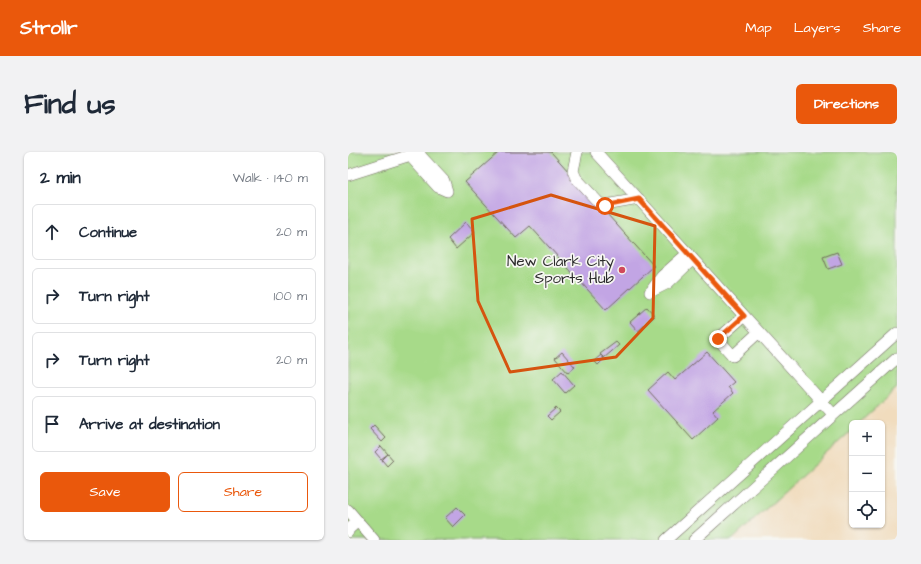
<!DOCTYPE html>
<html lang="en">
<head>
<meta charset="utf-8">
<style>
	body { margin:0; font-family:"Architects Daughter",sans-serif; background:#f2f2f3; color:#1f2937 }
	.controls { position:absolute; right:12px; bottom:12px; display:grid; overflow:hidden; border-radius:6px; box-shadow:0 1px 3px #0004 }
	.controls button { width:36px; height:36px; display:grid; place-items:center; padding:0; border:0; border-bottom:1px solid #e0e1e3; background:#fff; color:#1f2937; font:20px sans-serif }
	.stop { position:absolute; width:12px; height:12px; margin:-9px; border:3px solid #ea580c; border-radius:50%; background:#fff }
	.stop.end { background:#ea580c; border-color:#fff; box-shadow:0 1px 4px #0008 }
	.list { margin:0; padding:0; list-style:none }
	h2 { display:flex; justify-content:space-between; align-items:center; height:52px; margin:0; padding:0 16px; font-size:17px }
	h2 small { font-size:13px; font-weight:400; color:#747a83 }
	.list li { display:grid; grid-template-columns:26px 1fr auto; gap:12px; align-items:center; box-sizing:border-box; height:56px; margin:0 8px 8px; padding:0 8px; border:1px solid #e0e1e3; border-radius:6px }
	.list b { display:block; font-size:15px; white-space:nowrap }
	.list em { font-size:13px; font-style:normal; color:#747a83 }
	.actions { display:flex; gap:8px; padding:12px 16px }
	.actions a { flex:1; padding:9px 0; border:1px solid #ea580c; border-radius:6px; text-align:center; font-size:14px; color:#ea580c }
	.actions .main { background:#ea580c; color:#fff }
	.icon { flex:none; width:22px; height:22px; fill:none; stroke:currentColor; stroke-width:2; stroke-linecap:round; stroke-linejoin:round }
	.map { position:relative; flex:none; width:549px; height:388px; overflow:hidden; border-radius:6px }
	header { display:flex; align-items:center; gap:24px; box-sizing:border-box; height:56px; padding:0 20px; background:#ea580c; color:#fff }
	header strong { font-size:19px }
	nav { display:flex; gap:22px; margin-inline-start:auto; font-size:14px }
	.intro { display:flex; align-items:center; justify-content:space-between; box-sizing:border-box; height:96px; padding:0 24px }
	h1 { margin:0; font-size:28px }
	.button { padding:10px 18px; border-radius:6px; background:#ea580c; color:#fff; font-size:14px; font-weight:700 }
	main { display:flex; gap:24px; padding:0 24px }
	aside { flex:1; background:#fff; border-radius:6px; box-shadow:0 1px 3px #0004 }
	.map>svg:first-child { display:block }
	.green { fill:#a7da89; stroke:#69825a }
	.building { fill:#c2a5e4 }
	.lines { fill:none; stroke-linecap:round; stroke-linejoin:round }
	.minor-casing { stroke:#70695e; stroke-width:12 }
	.minor { stroke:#fff; stroke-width:11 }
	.route { stroke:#ea580c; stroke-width:5 }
	.marked { fill:none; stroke:#d5540f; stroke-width:3; stroke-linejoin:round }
	.poi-dot { fill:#d1495b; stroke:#f6f6f2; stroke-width:1.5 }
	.labels { text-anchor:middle; stroke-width:3.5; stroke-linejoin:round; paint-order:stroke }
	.poi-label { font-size:15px; fill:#2b2b2b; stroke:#f6f6f2; text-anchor:end }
</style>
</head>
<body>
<header>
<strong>Strollr</strong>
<nav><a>Map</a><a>Layers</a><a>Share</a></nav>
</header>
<div class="intro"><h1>Find us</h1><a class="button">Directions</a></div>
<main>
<aside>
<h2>2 min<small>Walk · 140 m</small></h2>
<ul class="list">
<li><svg class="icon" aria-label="ahead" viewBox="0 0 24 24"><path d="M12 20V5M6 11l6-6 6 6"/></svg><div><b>Continue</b></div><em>20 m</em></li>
<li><svg class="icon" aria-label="right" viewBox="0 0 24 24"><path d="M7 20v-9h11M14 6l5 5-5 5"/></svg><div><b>Turn right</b></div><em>100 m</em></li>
<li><svg class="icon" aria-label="right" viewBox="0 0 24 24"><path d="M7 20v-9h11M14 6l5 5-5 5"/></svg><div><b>Turn right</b></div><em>20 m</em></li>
<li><svg class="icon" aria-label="arrive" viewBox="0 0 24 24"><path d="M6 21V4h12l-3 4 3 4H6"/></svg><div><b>Arrive at destination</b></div></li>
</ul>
<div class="actions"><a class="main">Save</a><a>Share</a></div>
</aside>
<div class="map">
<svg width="549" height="388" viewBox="0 0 549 388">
	<rect width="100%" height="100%" fill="#f6f6f2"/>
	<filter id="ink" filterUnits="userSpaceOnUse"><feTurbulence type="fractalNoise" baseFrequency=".025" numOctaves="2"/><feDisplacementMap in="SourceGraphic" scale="8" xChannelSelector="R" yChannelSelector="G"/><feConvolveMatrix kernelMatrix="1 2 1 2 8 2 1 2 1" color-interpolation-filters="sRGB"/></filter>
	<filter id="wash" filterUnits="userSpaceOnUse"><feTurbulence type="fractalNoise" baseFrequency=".012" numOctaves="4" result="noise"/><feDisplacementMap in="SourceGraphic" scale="16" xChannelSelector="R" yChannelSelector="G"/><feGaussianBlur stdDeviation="0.9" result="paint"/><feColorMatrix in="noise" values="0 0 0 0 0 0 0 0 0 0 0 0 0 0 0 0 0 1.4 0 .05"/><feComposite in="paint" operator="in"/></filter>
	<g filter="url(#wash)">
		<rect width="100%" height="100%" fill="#f1dcbd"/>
		<path class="green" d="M 0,0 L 549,0 L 549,236 L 511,271 L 504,271 L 504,278 L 384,388 L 0,388 Z"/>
		<g id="blocks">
			<path class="building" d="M 151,0 L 203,0 L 306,114 L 258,158 L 182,74 L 168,86 L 117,30 Z
				M 118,70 L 127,80 L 108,97 L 100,87 Z
				M 489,100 L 494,112 L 480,117 L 475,105 Z
				M 299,155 L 307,164 L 290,179 L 282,170 Z
				M 268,190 L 271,193 L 256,206 L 252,202 Z
				M 214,200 L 227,215 L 220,221 L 207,206 Z
				M 359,200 L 386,230 L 380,235 L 385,241 L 365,259 L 370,265 L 345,288 L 300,238 L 320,220 L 327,228 Z
				M 253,203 L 256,207 L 250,213 L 246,209 Z
				M 214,219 L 226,233 L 217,241 L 205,227 Z
				M 208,256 L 212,260 L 203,268 L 199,264 Z
				M 26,273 L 38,286 L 34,290 L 22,277 Z
				M 33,294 L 40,302 L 33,307 L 27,300 Z
				M 40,302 L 45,308 L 39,314 L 34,308 Z
				M 109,355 L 117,363 L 105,375 L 97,366 Z"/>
		</g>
	</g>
	<g filter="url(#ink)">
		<use href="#blocks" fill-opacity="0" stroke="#70695e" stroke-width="1"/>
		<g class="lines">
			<defs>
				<path id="minor" d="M 229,0 L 225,19 L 228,26 L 251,51 L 257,53 L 291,47
					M 248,0 L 485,262
					M 70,1 L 96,29 L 99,39
					M 62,4 L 90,35 L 99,39
					M 0,23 L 72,0
					M 305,136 L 314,124 L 340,101
					M 302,140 L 320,131 L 345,107
					M 396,164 L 370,187 L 385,204 L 411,180
					M 0,358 L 26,388
					M 0,380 L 0,378 L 10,369
					M 318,388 L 549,181
					M 346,388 L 549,206"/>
			</defs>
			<use href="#minor" class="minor-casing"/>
			<use href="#minor" class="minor"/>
		</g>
	</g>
	<g class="lines" filter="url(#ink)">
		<path class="route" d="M 257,54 L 291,47 L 396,164 L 370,187"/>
	</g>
	<path class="marked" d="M 203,43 L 307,74 L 305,166 L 268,205 L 162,220 L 130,149 L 124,67 Z"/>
	<circle class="poi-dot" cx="274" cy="118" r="4"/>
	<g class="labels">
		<g class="poi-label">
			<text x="266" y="114">New Clark City<tspan x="266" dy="17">Sports Hub</tspan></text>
		</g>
	</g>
</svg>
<div class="controls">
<button>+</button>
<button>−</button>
<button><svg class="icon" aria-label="locate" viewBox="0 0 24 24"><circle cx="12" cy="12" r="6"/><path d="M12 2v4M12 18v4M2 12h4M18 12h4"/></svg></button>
</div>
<div class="stop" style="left:257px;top:54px"></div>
<div class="stop end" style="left:370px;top:187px"></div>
</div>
</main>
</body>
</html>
